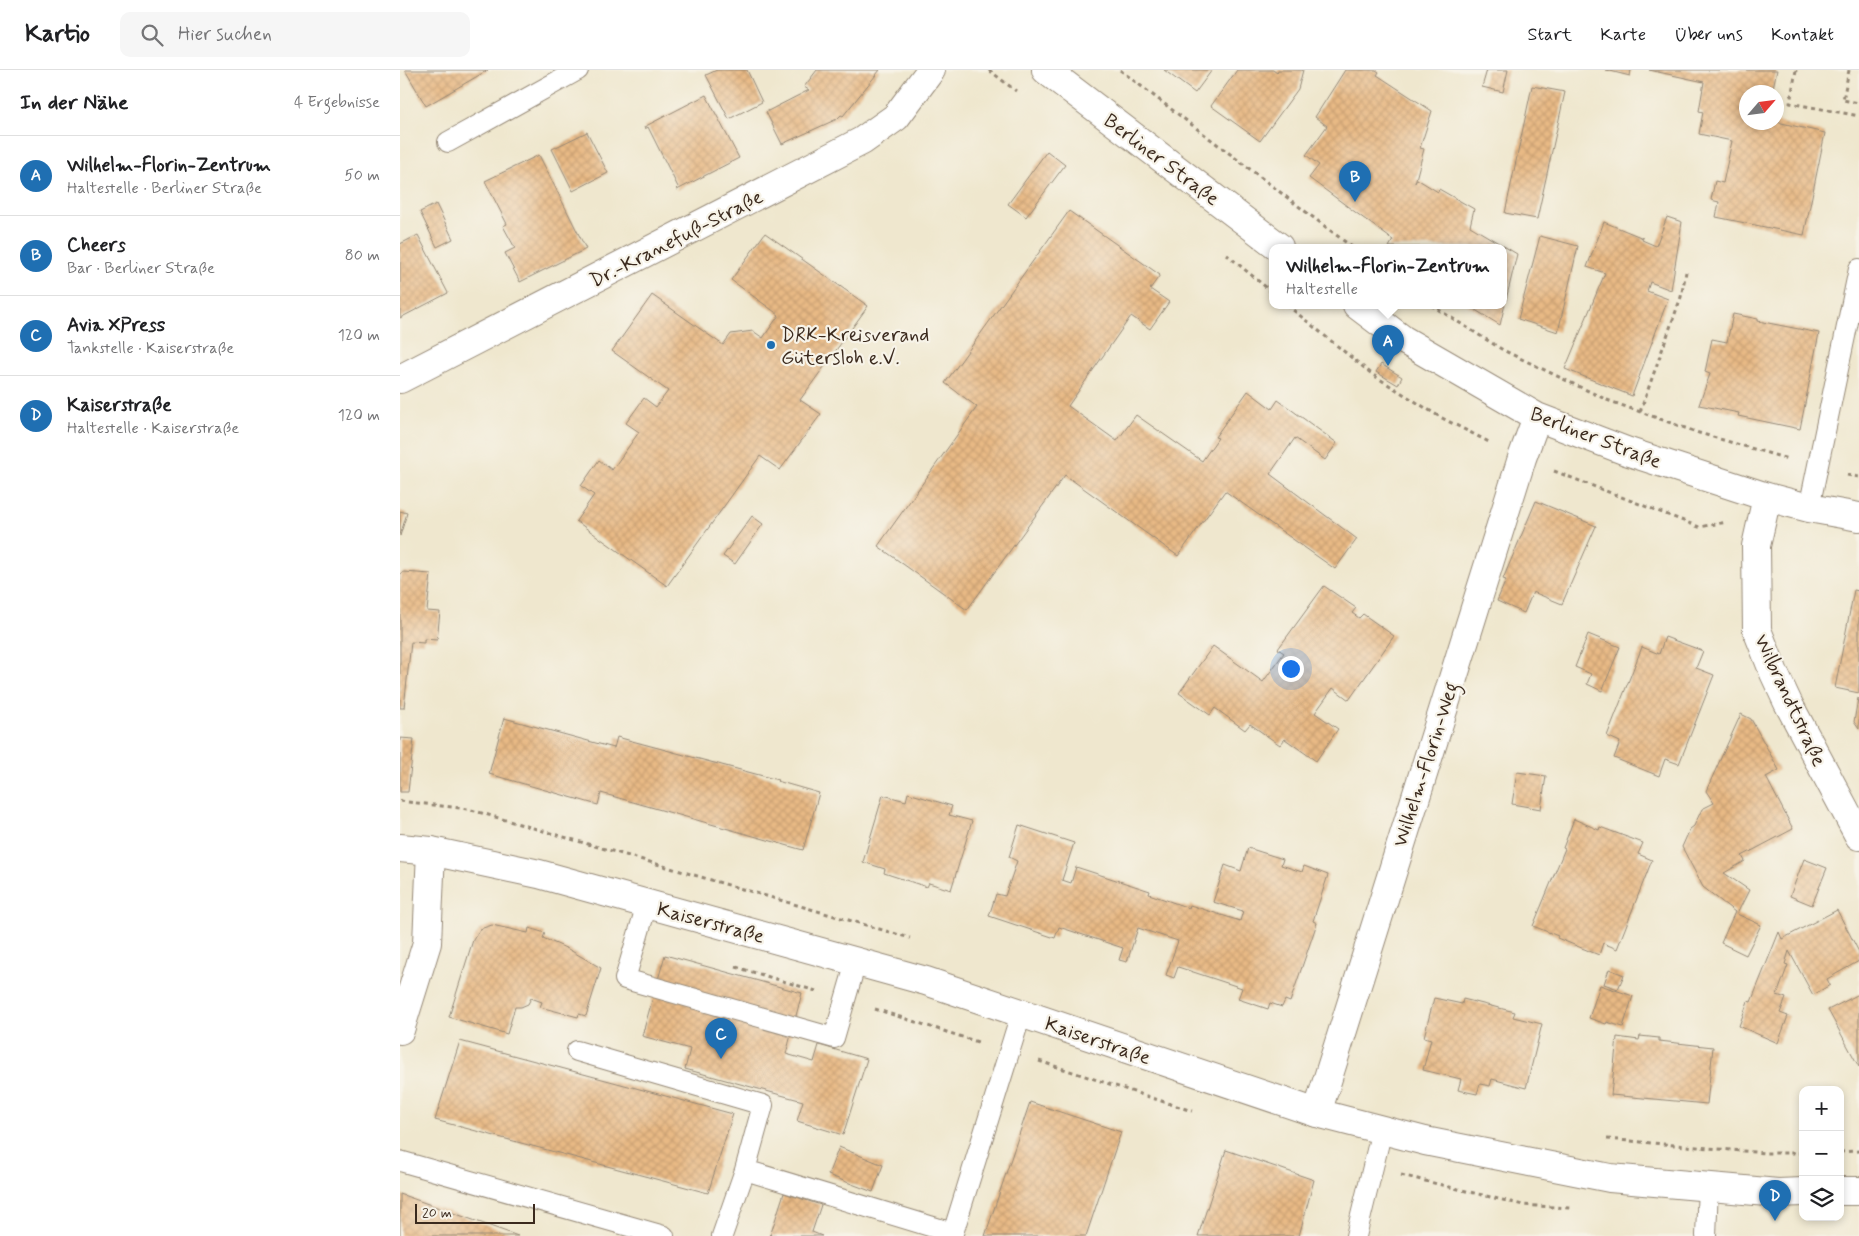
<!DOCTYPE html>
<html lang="de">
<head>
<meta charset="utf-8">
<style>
	body { margin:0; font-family:Mynerve,sans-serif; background:#f6f6f6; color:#202124 }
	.controls { position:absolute; right:15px; bottom:15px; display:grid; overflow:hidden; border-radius:10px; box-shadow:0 2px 8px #0003 }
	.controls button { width:45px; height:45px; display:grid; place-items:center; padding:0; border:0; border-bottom:1px solid #e0e0e0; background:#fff; color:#202124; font:25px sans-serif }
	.compass { position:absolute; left:1339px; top:15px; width:45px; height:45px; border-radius:50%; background:#fff; box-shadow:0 2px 8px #0003; rotate:62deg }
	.scale { position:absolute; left:15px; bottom:12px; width:120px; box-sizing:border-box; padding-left:5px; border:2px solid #3b2a1e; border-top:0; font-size:14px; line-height:18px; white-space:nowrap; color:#3b2a1e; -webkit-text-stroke:4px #f7f3e8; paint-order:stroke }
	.you { position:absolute; left:890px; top:598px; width:18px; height:18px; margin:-12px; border:4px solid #fff; border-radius:50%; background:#1a73e8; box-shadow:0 0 0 8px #1a73e833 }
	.badge { display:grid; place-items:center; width:32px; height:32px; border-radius:50%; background:#1f6fb2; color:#fff; font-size:16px; font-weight:700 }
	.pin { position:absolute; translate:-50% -41px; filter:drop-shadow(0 1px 2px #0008) }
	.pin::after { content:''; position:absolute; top:26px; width:18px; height:15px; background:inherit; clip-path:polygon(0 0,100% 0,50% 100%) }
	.popup { position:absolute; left:869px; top:174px; width:238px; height:65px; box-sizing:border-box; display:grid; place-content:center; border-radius:10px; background:#fff; filter:drop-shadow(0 1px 4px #0005); font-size:16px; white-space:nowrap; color:#757577 }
	.popup b { font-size:19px; color:#202124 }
	.popup::after { content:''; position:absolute; left:50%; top:100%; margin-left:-10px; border:10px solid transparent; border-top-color:#fff }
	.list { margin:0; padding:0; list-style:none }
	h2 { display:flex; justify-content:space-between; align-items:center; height:65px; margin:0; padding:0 20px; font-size:21px }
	h2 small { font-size:16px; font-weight:400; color:#757577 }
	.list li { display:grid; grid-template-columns:32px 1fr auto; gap:15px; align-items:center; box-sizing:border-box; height:80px; padding:0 20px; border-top:1px solid #e0e0e0 }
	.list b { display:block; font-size:19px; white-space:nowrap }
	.list p { margin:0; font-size:16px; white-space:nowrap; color:#757577 }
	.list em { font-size:16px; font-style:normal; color:#757577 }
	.icon { flex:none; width:28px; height:28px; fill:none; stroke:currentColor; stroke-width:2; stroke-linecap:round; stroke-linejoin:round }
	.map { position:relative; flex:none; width:1459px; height:1166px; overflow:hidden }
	header { display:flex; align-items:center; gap:30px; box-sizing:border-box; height:70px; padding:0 25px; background:#fff; border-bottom:1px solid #e0e0e0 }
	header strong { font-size:24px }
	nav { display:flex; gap:28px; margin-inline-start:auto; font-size:18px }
	.search { width:350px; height:45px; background:#f6f6f6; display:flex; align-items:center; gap:12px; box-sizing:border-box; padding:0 18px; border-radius:10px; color:#757577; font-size:19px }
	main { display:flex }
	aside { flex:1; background:#fff }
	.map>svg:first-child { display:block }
	.building { fill:url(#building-cross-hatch) }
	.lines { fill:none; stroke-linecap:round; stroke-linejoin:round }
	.service-casing { stroke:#958876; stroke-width:22 }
	.minor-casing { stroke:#958876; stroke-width:30 }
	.tertiary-casing { stroke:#958876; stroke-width:30 }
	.path { stroke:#958876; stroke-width:3; stroke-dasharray:4 4; stroke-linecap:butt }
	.service { stroke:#fff; stroke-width:20 }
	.minor { stroke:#fff; stroke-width:28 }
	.tertiary { stroke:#fff; stroke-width:28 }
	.poi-dot { fill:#1f6fb2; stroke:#f7f3e8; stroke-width:2 }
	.labels { text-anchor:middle; stroke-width:4.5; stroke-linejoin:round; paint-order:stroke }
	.street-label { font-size:20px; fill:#3b2a1e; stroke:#f7f3e8 }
	.poi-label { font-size:20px; fill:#3b2a1e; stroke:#f7f3e8; text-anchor:start }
</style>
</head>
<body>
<header>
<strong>Kartio</strong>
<div class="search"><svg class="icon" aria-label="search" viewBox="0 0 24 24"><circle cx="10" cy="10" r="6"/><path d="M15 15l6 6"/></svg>Hier suchen</div>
<nav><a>Start</a><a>Karte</a><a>Über uns</a><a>Kontakt</a></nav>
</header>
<main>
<aside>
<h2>In der Nähe<small>4 Ergebnisse</small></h2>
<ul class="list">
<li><span class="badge">A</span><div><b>Wilhelm-Florin-Zentrum</b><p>Haltestelle · Berliner Straße</p></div><em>50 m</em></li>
<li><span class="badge">B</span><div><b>Cheers</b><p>Bar · Berliner Straße</p></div><em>80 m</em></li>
<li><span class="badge">C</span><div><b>Avia XPress</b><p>Tankstelle · Kaiserstraße</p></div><em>120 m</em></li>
<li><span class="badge">D</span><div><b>Kaiserstraße</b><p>Haltestelle · Kaiserstraße</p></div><em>120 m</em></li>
</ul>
</aside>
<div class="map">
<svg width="1459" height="1166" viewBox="0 0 1459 1166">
	<defs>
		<pattern id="building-cross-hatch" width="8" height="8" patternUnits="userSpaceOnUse" patternTransform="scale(1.25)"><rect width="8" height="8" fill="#e8b985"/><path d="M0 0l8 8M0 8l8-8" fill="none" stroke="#c89f72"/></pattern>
	</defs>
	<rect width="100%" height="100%" fill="#f7f3e8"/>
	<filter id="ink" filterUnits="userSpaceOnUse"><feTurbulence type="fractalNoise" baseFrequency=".02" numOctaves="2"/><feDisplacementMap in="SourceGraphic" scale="10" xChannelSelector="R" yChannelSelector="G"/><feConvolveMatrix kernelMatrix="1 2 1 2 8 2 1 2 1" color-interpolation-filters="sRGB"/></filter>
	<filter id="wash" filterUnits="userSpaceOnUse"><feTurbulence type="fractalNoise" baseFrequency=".0096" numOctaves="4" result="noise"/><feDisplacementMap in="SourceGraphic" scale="20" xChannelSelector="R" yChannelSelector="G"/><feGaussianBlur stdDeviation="1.12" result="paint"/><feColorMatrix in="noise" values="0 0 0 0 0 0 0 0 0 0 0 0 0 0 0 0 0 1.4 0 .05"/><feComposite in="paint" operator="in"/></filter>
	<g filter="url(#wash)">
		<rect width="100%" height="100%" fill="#efe7ce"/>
		<g id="blocks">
			<path class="building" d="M 5,0 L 88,0 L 26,36 Z
				M 317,0 L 347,0 L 362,32 L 329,49 L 306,5 Z
				M 417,0 L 480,0 L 443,46 L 441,45 L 437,49 L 382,74 L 366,42 L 409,20 L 404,17 Z
				M 764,0 L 812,0 L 795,23 Z
				M 837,0 L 873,0 L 877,3 L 878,0 L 903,0 L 898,19 L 860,71 L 811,36 Z
				M 945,0 L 976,0 L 979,2 L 977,5 L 1032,41 L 1020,78 L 1024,79 L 1015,113 L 1017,109 L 1038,122 L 1039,119 L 1074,139 L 1070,156 L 1117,184 L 1100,255 L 1067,235 L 1103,235 L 1103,177 L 989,177 L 993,170 L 909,108 L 919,95 L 906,85 L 927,56 L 915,47 Z
				M 1087,0 L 1108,0 L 1103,22 L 1082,17 Z
				M 1206,0 L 1231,0 L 1230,6 Z
				M 1249,0 L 1377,0 L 1372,22 L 1346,22 L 1346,52 L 1377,52 L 1425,63 L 1404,165 L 1316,147 L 1319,132 L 1311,130 L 1315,111 L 1323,113 L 1332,71 L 1299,64 L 1303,42 L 1299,41 L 1304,12 Z
				M 1132,16 L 1165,22 L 1137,149 L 1105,143 Z
				M 306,25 L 339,88 L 277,120 L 276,119 L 278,117 L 248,57 L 245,59 L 244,57 Z
				M 187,62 L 208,103 L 173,121 L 152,79 Z
				M 647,81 L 665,95 L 626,147 L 608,134 Z
				M 139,85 L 186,179 L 120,212 L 105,183 L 115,178 L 103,156 L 107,154 L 85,111 Z
				M 36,134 L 53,169 L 37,177 L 20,142 Z
				M 669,141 L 760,205 L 750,219 L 769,232 L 750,259 L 731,246 L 668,336 L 717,371 L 736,345 L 802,391 L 818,368 L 815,367 L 848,321 L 872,339 L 878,330 L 937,373 L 925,390 L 895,368 L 870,404 L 957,469 L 935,499 L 825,421 L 778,486 L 665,405 L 567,540 L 478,476 L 577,337 L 545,313 Z
				M 1267,147 L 1282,152 L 1271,220 L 1250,212 L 1247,221 L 1268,229 L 1232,326 L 1165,299 L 1205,203 L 1187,197 L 1204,152 L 1243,168 L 1242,170 L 1256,176 Z
				M 365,163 L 468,236 L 400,330 L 421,344 L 380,400 L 360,386 L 267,516 L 176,451 L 194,425 L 181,416 L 199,390 L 212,400 L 239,362 L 226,353 L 244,328 L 256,337 L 268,321 L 212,281 L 252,225 L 323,275 L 331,264 L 353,261 L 363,268 L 379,245 L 331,210 Z
				M 18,165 L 48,223 L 0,248 L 0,174 Z
				M 1140,166 L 1178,176 L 1158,262 L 1118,249 Z
				M 1333,244 L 1358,249 L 1358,251 L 1419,263 L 1400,359 L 1338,346 L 1339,343 L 1299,335 L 1310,304 L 1305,302 L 1312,269 L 1327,272 Z
				M 981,294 L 1002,307 L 998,315 L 976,302 Z
				M 1136,431 L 1196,456 L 1162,534 L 1133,522 L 1124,543 L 1097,531 L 1106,510 L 1103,509 Z
				M 0,441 L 7,443 L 0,466 Z
				M 352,446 L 363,454 L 335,494 L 323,486 Z
				M 4,502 L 31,504 L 27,541 L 40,542 L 37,570 L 24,569 L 24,573 L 11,572 L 4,638 L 0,638 L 0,504 Z
				M 924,516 L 956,538 L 952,543 L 959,548 L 963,544 L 994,566 L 949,630 L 933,618 L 915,643 L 938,659 L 916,691 L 885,669 L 880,675 L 850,654 L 845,660 L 815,638 L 810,645 L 779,623 L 813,576 L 863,612 L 884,583 L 878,579 Z
				M 1454,520 L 1459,521 L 1459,623 L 1435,618 Z
				M 1188,564 L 1220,577 L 1202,621 L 1187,614 L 1191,604 L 1175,597 Z
				M 1265,567 L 1303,581 L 1296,598 L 1314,605 L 1279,694 L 1265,689 L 1259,706 L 1214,688 L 1220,672 L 1207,666 L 1242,577 L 1259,584 Z
				M 1458,628 L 1459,629 L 1459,659 L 1454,652 Z
				M 1341,644 L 1351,649 L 1379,700 L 1366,707 L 1393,759 L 1342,786 L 1345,791 L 1324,803 L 1349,820 L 1337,844 L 1361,855 L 1346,885 L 1321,873 L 1335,842 L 1303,817 L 1282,777 L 1290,759 L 1294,756 L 1302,739 L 1314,733 L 1306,721 Z
				M 104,648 L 214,678 L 217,667 L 378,710 L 377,711 L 419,723 L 403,780 L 201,723 L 198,735 L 89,704 Z
				M 0,668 L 14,669 L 8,722 L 0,722 Z
				M 1117,702 L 1146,706 L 1141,739 L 1112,734 Z
				M 508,723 L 552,736 L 549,745 L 572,751 L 551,820 L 529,813 L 527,817 L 484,803 L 485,799 L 463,792 L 483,725 L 506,731 Z
				M 1174,749 L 1199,760 L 1200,757 L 1243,773 L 1238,784 L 1252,790 L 1217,879 L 1203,873 L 1199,885 L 1157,868 L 1158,866 L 1133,856 L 1164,781 L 1165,779 L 1163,778 Z
				M 619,755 L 674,773 L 662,810 L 671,813 L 676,797 L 750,821 L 749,824 L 789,838 L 790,835 L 840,851 L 843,841 L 813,832 L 825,795 L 841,801 L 848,778 L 883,789 L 881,795 L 902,802 L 904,796 L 928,805 L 913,851 L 917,853 L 890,932 L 885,930 L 882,937 L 870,933 L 868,939 L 838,929 L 842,918 L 778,897 L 774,908 L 766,905 L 778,871 L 738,858 L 727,892 L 719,890 L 723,878 L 659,857 L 655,868 L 589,846 L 596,824 L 605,826 L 617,791 L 609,787 Z
				M 1404,789 L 1427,798 L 1412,835 L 1390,826 Z
				M 1437,840 L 1459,882 L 1459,891 L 1427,909 L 1430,915 L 1413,925 L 1389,881 L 1385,894 L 1388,895 L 1377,925 L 1386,928 L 1380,943 L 1388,946 L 1378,973 L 1339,956 L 1348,931 L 1351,932 L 1379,862 L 1382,869 Z
				M 92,855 L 128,863 L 129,858 L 145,863 L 143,868 L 168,879 L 201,898 L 186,946 L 179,944 L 178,947 L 140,937 L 142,932 L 131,928 L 128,934 L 121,937 L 115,937 L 107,964 L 49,947 L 73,870 L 80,859 Z
				M 265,885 L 402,923 L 386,984 L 414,992 L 419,975 L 467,989 L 443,1065 L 397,1051 L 403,1031 L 285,999 L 290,979 L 242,966 Z
				M 1209,899 L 1224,905 L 1218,919 L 1204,914 Z
				M 1200,915 L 1233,926 L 1223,957 L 1207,952 L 1206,954 L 1189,948 Z
				M 1459,924 L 1459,997 L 1428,940 Z
				M 1034,928 L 1062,934 L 1063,929 L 1115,942 L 1113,947 L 1142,954 L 1126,1018 L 1092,1009 L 1090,1016 L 1080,1014 L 1077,1024 L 1058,1020 L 1061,1009 L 1023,1000 L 1031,969 L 1024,967 Z
				M 1240,966 L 1259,968 L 1259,971 L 1313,977 L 1307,1034 L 1211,1025 L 1217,967 L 1239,970 Z
				M 60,971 L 333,1044 L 308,1123 L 35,1050 Z
				M 630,1032 L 721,1062 L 686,1166 L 585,1166 Z
				M 439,1077 L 483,1095 L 473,1122 L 428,1105 Z
				M 826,1080 L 914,1110 L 899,1166 L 798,1166 Z
				M 384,1123 L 421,1135 L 412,1162 L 422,1166 L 370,1166 Z
				M 0,1124 L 118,1166 L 0,1166 Z"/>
		</g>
	</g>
	<g filter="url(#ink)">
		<use href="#blocks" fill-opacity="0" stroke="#958876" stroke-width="1"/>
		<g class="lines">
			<defs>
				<path id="service" d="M 48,72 L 178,0
					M 1409,438 L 1459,199
					M 247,834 L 225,909 L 434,968 L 456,892
					M 177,981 L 363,1035 L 345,1100
					M 0,1091 L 264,1166
					M 322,1166 L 345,1100 L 553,1163 L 621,944
					M 956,1166 L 982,1060
					M 1306,1166 L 1308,1116"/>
				<path id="minor" d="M 646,0 L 879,177
					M 957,235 L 1002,269 L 1137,347 L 1226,381 L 1367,427 L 1409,438 L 1459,447
					M 0,309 L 462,71 L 496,47 L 531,0
					M 1367,427 L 1356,476 L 1357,560 L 1374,603 L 1388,633 L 1459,766
					M 0,960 L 27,873 L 31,781
					M 917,1043 L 1122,388 L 1137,347"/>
				<path id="tertiary" d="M 0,778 L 31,781 L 139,804 L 526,911 L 917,1043 L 1025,1071 L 1210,1108 L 1378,1123 L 1403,1122
					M 1440,1121 L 1459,1121"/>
			</defs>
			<use href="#service" class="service-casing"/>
			<use href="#minor" class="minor-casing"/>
			<use href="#tertiary" class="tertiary-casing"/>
			<path class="path" d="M 589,0 L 616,21
				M 720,0 L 952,177
				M 1396,0 L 1390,33 L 1459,46
				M 1449,0 L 1443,30 L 1459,33
				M 826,184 L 873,223
				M 887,235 L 973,305 L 1040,347 L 1091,373
				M 1031,235 L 1103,280 L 1207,330 L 1299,363 L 1388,389
				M 1240,342 L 1281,227 L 1286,202
				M 1154,401 L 1299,457 L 1327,452
				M 1447,405 L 1459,407
				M 0,731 L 68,739 L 510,868
				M 336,897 L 416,921
				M 475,939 L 581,973
				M 639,991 L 792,1041
				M 1207,1069 L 1365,1083 L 1403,1083
				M 1440,1082 L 1459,1081
				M 1001,1105 L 1123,1135 L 1171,1138"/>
			<use href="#service" class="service"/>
			<use href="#minor" class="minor"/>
			<use href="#tertiary" class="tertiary"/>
		</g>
	</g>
	<circle class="poi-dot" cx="371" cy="275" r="5"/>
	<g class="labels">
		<g class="street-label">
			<text transform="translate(762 89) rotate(37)" y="7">Berliner Straße</text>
			<text transform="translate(276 168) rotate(-27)" y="7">Dr.-Kranefuß-Straße</text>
			<text transform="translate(1196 367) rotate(21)" y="7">Berliner Straße</text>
			<text transform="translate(1391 630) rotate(65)" y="7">Wilbrandtstraße</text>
			<text transform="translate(1025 694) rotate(-72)" y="7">Wilhelm-Florin-Weg</text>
			<text transform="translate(311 852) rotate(15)" y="7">Kaiserstraße</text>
			<text transform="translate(698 970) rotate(19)" y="7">Kaiserstraße</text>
		</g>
		<g class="poi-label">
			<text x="381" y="271">DRK-Kreisverand<tspan x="381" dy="23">Gütersloh e.V.</tspan></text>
		</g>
	</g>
</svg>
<div class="controls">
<button>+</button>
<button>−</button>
<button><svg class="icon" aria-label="layers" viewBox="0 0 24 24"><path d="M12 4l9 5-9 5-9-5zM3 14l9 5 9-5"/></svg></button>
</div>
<svg class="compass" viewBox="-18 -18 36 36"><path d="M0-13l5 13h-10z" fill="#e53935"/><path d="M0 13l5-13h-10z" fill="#757577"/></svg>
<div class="scale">20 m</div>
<div class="you"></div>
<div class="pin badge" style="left:988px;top:296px">A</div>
<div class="popup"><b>Wilhelm-Florin-Zentrum</b>Haltestelle</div>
<div class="pin badge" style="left:955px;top:132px">B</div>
<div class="pin badge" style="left:321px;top:989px">C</div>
<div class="pin badge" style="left:1375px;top:1151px">D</div>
</div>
</main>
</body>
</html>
